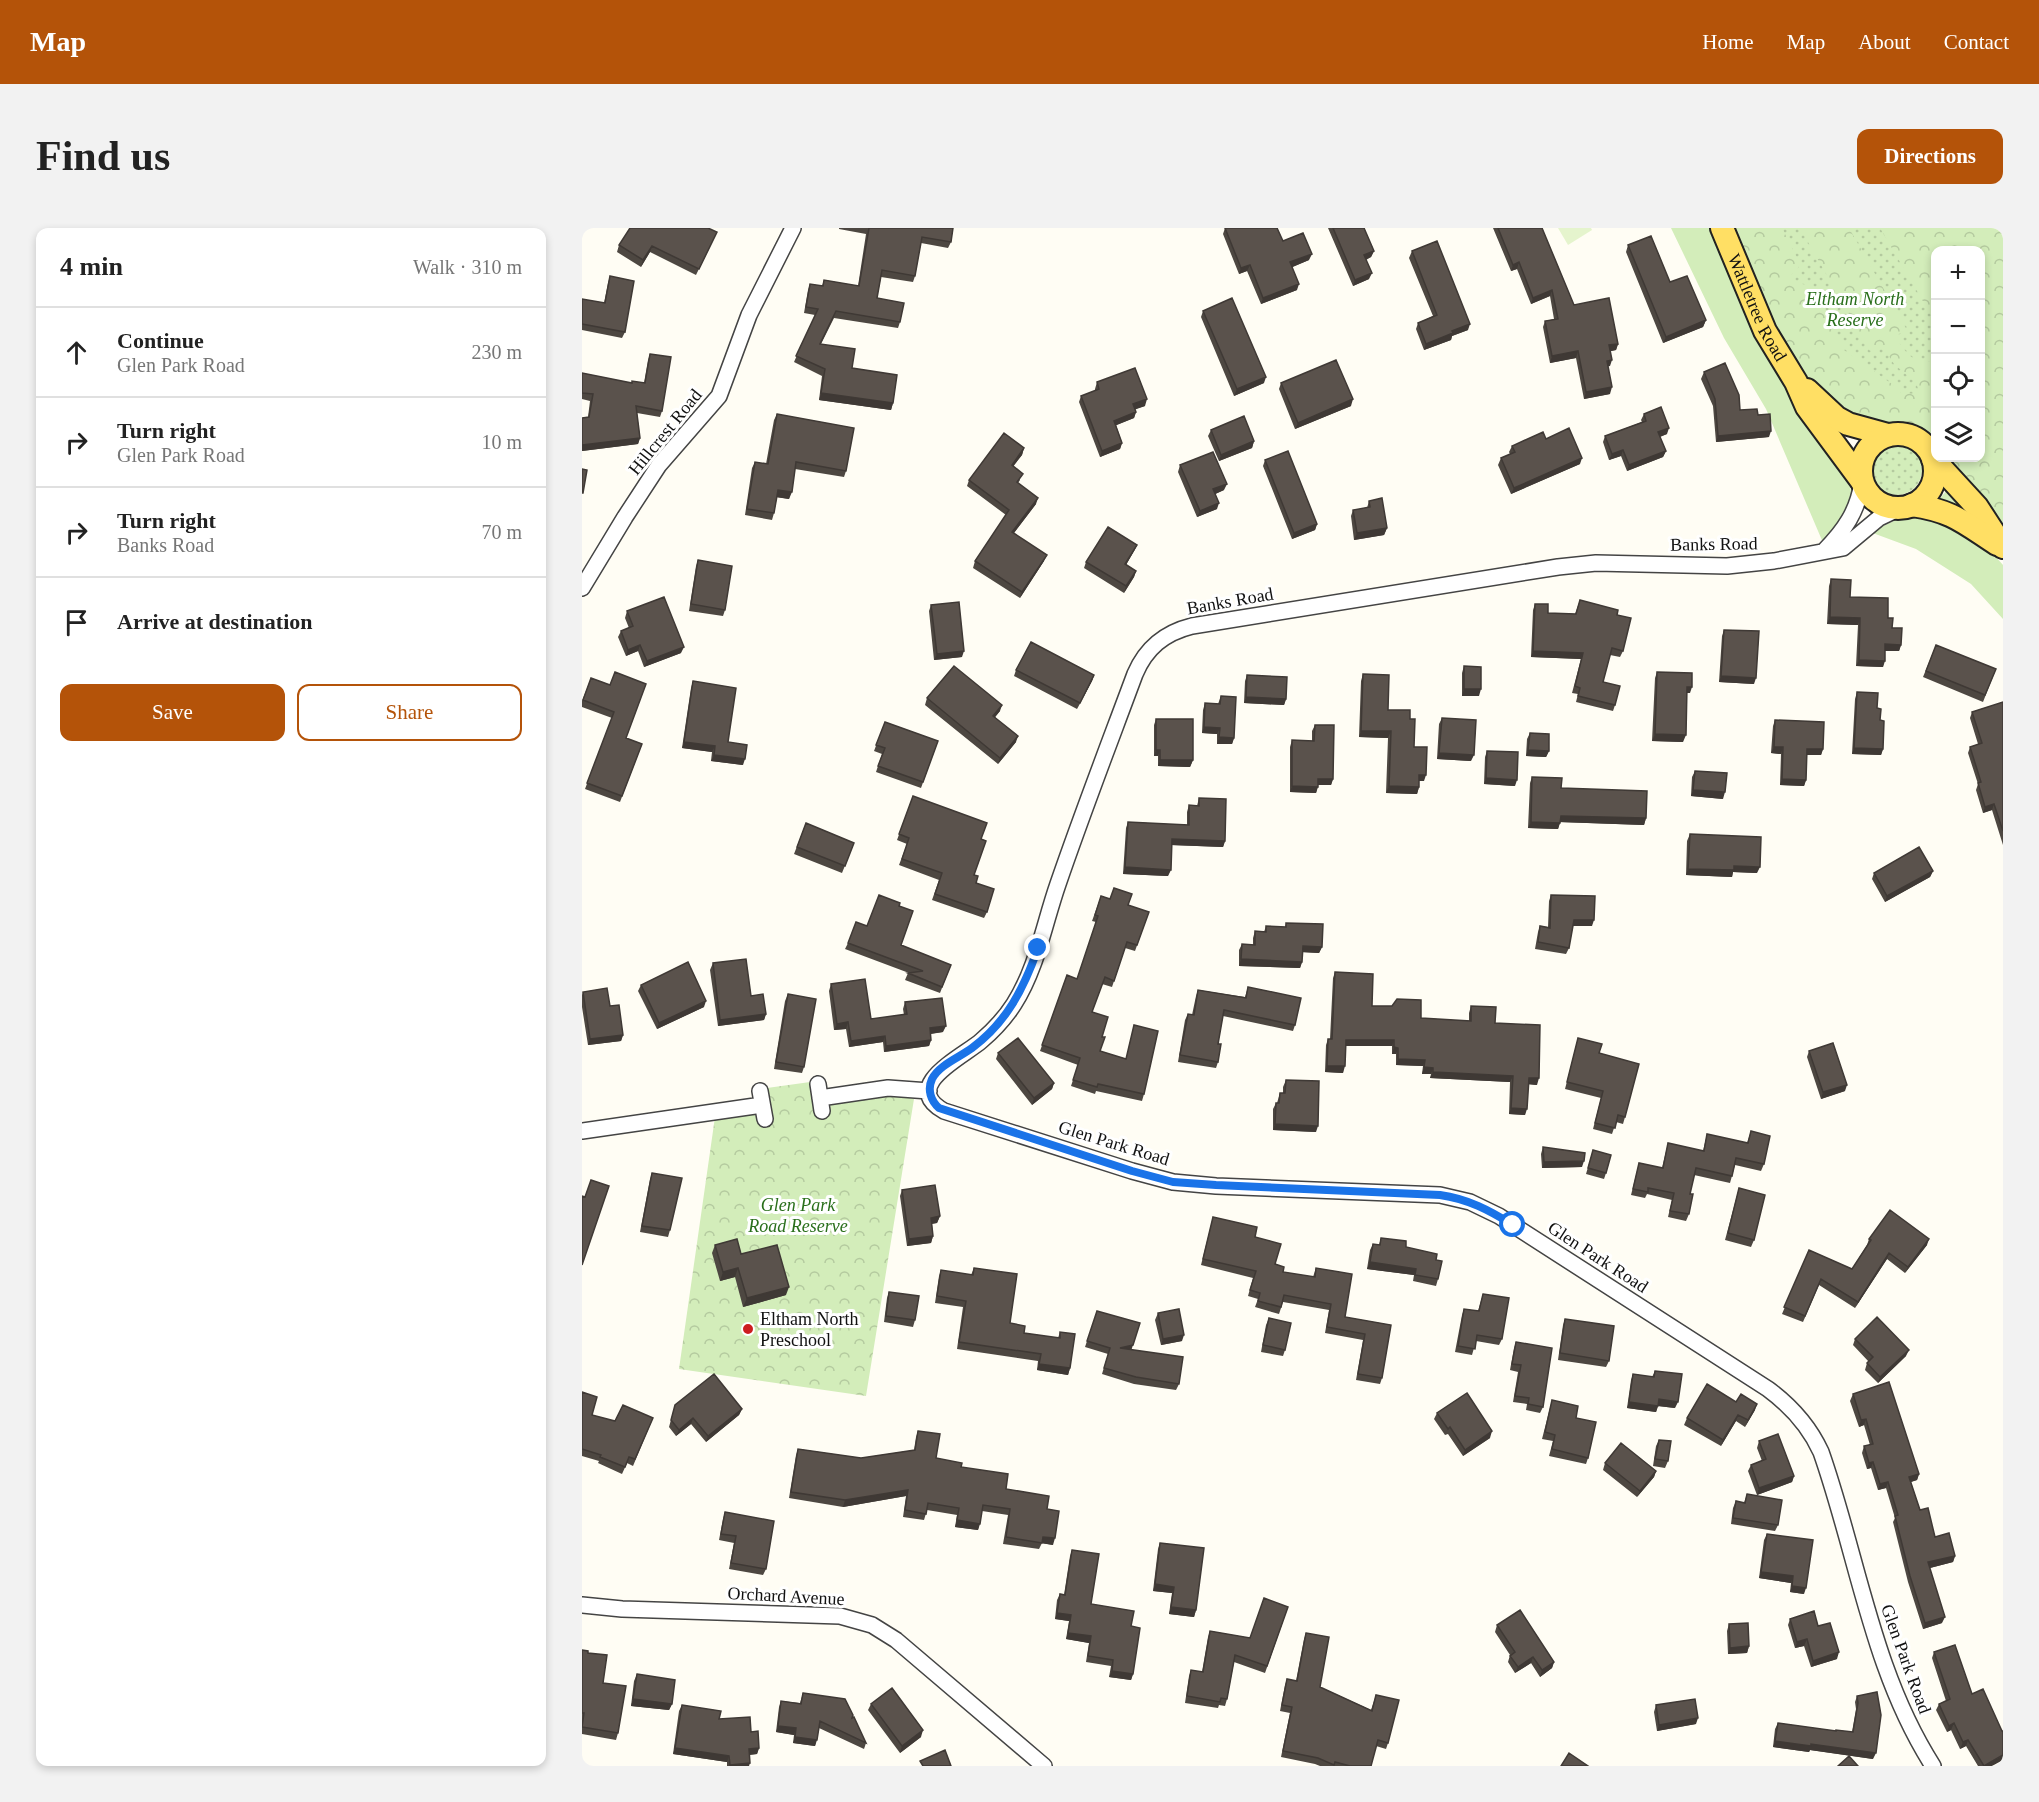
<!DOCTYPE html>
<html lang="en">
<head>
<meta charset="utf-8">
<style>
	body { margin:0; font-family:Georgia,serif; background:#f2f2f2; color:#222 }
	.controls { position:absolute; right:18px; top:18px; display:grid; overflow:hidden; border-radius:12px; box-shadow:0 3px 9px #0003 }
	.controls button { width:54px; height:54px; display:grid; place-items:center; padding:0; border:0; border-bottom:2px solid #e0e0e0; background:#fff; color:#222; font:30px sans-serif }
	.stop { position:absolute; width:18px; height:18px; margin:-14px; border:4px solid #1a73e8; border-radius:50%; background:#fff }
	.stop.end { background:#1a73e8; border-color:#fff; box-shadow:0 2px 6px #0008 }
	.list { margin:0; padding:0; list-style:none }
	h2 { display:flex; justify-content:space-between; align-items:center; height:78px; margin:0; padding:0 24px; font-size:26px }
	h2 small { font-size:20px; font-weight:400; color:#767676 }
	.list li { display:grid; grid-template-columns:39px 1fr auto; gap:18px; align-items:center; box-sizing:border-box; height:90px; padding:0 24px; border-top:2px solid #e0e0e0 }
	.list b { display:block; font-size:22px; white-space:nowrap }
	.list p { margin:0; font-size:20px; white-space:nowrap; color:#767676 }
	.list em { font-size:20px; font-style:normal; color:#767676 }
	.actions { display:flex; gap:12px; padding:18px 24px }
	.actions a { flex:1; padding:14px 0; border:2px solid #b45309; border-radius:12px; text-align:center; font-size:21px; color:#b45309 }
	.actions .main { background:#b45309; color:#fff }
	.icon { flex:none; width:33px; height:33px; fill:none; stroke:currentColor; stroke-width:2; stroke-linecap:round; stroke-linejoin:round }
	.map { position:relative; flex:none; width:1421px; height:1538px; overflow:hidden; border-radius:12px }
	header { display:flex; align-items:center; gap:36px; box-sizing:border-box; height:84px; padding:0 30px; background:#b45309; color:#fff }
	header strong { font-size:28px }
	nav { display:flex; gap:33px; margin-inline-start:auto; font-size:21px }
	.intro { display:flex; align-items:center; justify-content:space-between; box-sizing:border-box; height:144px; padding:0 36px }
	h1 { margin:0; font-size:42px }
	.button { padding:15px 27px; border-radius:12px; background:#b45309; color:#fff; font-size:21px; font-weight:700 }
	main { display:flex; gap:36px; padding:0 36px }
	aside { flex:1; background:#fff; border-radius:12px; box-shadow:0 3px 9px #0003 }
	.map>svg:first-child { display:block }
	.grass { fill:#d3edba }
	.park { fill:url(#park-crowns) }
	.garden { fill:url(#garden-dots) }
	.pitch { fill:#e5f4cd }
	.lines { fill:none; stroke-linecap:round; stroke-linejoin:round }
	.minor-casing { stroke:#444; stroke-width:18 }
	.primary-casing { stroke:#222; stroke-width:26 }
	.minor { stroke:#fff; stroke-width:15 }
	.primary { stroke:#ffdf64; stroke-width:22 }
	.wall { fill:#4d4741 }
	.shaded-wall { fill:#3f3935 }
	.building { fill:#5a524c; stroke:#3f3935; stroke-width:1.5 }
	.route { stroke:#1a73e8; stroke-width:8 }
	.poi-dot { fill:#cc1d1f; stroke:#fff; stroke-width:2 }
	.labels { text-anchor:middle; stroke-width:6; stroke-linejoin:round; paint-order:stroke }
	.park-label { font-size:18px; font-style:italic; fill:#296f1b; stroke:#fff }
	.street-label { font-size:18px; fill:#111; stroke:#fff }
	.poi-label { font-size:18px; fill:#111; stroke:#fff; text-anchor:start }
</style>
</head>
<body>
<header>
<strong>Map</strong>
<nav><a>Home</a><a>Map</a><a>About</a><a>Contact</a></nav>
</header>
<div class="intro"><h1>Find us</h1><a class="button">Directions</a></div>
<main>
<aside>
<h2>4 min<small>Walk · 310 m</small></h2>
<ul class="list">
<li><svg class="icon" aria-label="ahead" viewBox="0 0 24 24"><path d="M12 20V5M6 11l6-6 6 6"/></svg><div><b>Continue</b><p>Glen Park Road</p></div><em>230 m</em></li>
<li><svg class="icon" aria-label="right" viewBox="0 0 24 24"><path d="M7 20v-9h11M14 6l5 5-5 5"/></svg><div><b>Turn right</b><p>Glen Park Road</p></div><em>10 m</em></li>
<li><svg class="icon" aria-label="right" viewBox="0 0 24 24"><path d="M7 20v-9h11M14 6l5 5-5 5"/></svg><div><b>Turn right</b><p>Banks Road</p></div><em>70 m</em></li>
<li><svg class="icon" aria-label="arrive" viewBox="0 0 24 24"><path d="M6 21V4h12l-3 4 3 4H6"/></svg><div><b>Arrive at destination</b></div></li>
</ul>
<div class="actions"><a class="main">Save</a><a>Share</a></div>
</aside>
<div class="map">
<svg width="1421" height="1538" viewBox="0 0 1421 1538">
	<defs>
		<pattern id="park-crowns" width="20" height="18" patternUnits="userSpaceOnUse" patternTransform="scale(1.5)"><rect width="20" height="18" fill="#d3edba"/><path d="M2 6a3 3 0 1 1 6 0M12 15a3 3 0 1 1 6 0" fill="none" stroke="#b4ca9f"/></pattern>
		<pattern id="garden-dots" width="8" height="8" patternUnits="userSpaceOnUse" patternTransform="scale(1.5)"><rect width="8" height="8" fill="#d3edba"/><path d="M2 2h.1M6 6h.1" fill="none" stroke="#b4ca9f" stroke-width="1.8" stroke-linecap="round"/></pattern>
	</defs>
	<rect width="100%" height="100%" fill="#fffdf4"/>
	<path class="grass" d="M 1089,0 L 1130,0 L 1194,141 L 1268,258 C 1274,281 1254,299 1242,317 L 1184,181 L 1142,110 Z
		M 1365,262 L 1397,293 L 1354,275 Z
		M 1339,287 L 1348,287 L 1405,319 L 1421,337 L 1421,391 L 1389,356 L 1334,321 L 1288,304 L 1314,292 Z"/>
	<path class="park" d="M 1151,0 L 1421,0 L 1421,300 L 1367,230 L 1398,230 L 1398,22 L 1354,22 L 1353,213 L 1340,201 L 1328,196 L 1317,195 L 1301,197 L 1274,192 L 1228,153 L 1200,114 Z
		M 228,854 L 233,887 L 247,885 L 249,875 L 305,865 L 332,871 L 284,1168 L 97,1141 L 133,889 L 171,885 L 176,890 L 190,892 L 185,860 Z"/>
	<path class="garden" d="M 1200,0 L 1218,0 L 1288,123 L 1299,116 L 1312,136 L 1334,155 L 1338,166 L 1319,165 L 1317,161 L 1262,122 L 1233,63 L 1228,58 L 1209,53 L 1209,47 L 1215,42 L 1218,36 Z
		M 1267,0 L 1298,0 L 1349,87 L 1353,85 L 1353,132 C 1334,140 1323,124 1313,108 L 1325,102 Z
		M1290 242a25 25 0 1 1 50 0a25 25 0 1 1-50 0Z"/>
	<path class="pitch" d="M 976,0 L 1009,0 L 1010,2 L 986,17 Z"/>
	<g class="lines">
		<defs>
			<path id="minor" d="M 1318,280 L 1297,290 L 1261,320 L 1192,333 L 1145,338 L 1014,335 L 976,339 L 610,398 C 582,405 564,420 553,446 C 527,516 500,586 476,656 C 462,696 455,740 432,776 C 423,790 412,802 399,813 C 382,828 317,858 362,883 L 550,943 L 591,954 L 634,958 L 858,967 L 888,974 L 917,988 L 1186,1161 C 1209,1178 1227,1198 1239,1224 C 1276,1329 1290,1443 1351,1538
				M 1242,323 C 1262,303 1276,283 1280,254
				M 0,360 L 43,289 L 77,237 L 137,168 L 167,87 L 211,0
				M 236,856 L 240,883
				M 178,863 L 183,891
				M 238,870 L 306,860 L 347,863
				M 0,903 L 180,877
				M 0,1377 L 40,1381 L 258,1388 L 290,1397 L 314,1412 L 462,1538"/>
			<g id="primary">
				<path id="s1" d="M 1140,0 L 1183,103 L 1214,154 L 1225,179 L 1279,252"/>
				<path d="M 1225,162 L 1255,190 L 1266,196 L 1306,207"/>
				<circle cx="1316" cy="243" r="37"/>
				<path d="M 1351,231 L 1395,279 L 1421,319"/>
				<path d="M 1330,277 C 1371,283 1381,294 1415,316"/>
			</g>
		</defs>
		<use href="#minor" class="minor-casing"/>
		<use href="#primary" class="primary-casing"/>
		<use href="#minor" class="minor"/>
		<use href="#primary" class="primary"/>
	</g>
	<path class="wall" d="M 257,0 L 371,0 L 369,14 L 366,20 L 339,15 L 333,48 L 331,54 L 299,49 L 295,70 L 318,94 L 316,100 L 252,90 L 239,116 L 270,140 L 311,175 L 309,182 L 237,172 L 240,148 L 212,134 L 233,87 L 222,85 L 226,62 L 228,56 L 240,58 L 242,52 L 276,58 L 284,6 L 257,1 Z
		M 643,0 L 701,13 L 727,32 L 710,39 L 715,62 L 679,76 L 665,43 L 657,46 L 641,6 Z
		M 746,0 L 782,0 L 792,23 L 789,29 L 784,32 L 787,51 L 771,58 Z
		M 911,0 L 960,0 L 992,77 L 1036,116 L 1034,122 L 1028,123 L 1028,138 L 1026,138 L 1028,166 L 1002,171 L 994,130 L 968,135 L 961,99 L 963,93 L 972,91 L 968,68 L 949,76 L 935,41 L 929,43 Z
		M 135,4 L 114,47 L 68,24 L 59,39 L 35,24 L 37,17 Z
		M 1046,17 L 1088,54 L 1124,92 L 1121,99 L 1081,115 L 1044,24 Z
		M 830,23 L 886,102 L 870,108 L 869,112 L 842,122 L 834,101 L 836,95 L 851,88 L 827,30 Z
		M 28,48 L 43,104 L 40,110 L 0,102 L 0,71 L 22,75 L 26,55 Z
		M 621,83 L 682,155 L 652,168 L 619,89 Z
		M 68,126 L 80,183 L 78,189 L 55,185 L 58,210 L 56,216 L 0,223 L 0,190 L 6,189 L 8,173 L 0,171 L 0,145 L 49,155 L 62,155 L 66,132 Z
		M 1122,144 L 1158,182 L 1176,187 L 1187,209 L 1134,214 L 1131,178 L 1119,151 Z
		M 515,154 L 563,178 L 553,181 L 554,184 L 552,190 L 534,197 L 540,215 L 538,221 L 518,229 L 497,174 L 499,168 L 513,163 L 513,161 Z
		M 699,155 L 769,178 L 713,201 L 697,161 Z
		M 195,186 L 264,243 L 262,249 L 213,241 L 207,271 L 195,269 L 192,285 L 190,292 L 163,287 L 170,240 L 173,234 L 184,236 L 192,192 Z
		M 1062,186 L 1085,206 L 1078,209 L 1084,223 L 1081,229 L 1045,243 L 1039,228 L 1027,232 L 1021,214 L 1023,208 L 1060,194 L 1059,192 Z
		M 629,202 L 672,213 L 670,220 L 637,233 L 626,208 Z
		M 964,211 L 998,236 L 929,266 L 916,237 L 919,230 L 928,226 L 927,224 L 930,218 Z
		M 442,220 L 440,227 L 431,238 L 438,252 L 436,255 L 454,276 L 432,305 L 462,333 L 438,370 L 391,340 L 393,333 L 424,287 L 385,258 L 387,252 Z
		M 683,232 L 735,296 L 733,302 L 710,311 L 681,238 Z
		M 598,237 L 642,262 L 633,266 L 635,281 L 615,289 L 596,244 Z
		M 787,273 L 805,300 L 802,307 L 772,312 L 769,288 L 771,282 L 785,280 Z
		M 555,317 L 552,323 L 544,337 L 554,343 L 552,349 L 542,365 L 502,340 L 504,334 Z
		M 116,332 L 143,382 L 141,388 L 107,383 L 114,338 Z
		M 1249,351 L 1268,369 L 1306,390 L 1319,417 L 1317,423 L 1303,423 L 1301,439 L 1274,438 L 1276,397 L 1245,396 L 1247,358 Z
		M 998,372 L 1035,387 L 1041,423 L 1038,429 L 1028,427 L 1021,454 L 1033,477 L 1031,483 L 994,474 L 996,466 L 990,465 L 999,431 L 949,429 L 951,382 L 953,376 L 966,385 L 993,386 Z
		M 349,377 L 380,429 L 352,432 L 347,383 Z
		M 45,383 L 99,425 L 62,439 L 56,423 L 44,428 L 36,409 L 39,403 L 47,400 L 43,390 Z
		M 1142,402 L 1172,456 L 1137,454 L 1140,408 Z
		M 1354,417 L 1414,441 L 1401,474 L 1341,449 Z
		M 882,438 L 897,468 L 880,468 L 880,445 Z
		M 434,442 L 512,447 L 510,453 L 495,481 L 432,448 Z
		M 1075,444 L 1108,465 L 1105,465 L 1101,514 L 1070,513 L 1073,450 Z
		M 781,446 L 806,482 L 828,491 L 832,519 L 842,553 L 837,553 L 837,559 L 835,566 L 804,565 L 806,510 L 777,509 L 779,453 Z
		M 665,447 L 704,471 L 702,477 L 662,475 L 663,453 Z
		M 9,450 L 28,457 L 44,510 L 60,516 L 38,574 L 3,561 L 30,490 L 0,479 L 0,473 Z
		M 111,453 L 146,514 L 161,537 L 129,533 L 130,524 L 100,520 L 109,460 Z
		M 1275,464 L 1295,480 L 1298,492 L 1301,521 L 1299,527 L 1270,526 L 1273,471 Z
		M 639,468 L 652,510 L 650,516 L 635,516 L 635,506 L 620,505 L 621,482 L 623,475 L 636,476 Z
		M 345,470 L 418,483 L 413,489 L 434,514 L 416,536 L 343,477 Z
		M 1421,474 L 1421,617 L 1410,582 L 1401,585 L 1394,562 L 1396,556 L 1386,525 L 1388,519 L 1396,516 L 1388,490 L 1390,484 Z
		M 860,490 L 889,533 L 855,531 L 857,496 Z
		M 574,491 L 611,532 L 608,539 L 576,538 L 576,528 L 572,528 L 572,497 Z
		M 1193,492 L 1241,521 L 1239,527 L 1225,527 L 1224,552 L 1222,558 L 1198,557 L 1199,526 L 1189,525 L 1191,498 Z
		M 303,494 L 356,513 L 339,560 L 294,544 L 300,526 L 292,523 Z
		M 733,497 L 751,551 L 749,557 L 736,557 L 734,565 L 708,564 L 708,519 L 710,512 L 730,513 L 730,503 Z
		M 948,505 L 967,523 L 964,529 L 944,528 L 945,511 Z
		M 905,523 L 933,558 L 902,556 L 903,529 Z
		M 1113,543 L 1141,571 L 1109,568 L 1110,549 Z
		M 950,549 L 1064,590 L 1062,597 L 978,594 L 976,601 L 946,600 L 948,555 Z
		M 331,568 L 399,611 L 392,647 L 394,655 L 405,684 L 402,690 L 350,672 L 357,652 L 317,637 L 325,616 L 315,612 Z
		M 617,570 L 643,613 L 641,619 L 590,617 L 586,648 L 541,646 L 544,600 L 546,594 L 605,597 L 605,584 L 607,577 L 615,578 Z
		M 224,595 L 272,615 L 260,645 L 212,626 Z
		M 1108,606 L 1175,645 L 1151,644 L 1150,649 L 1104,647 L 1105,613 Z
		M 1351,643 L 1348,649 L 1303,674 L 1290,651 L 1292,645 Z
		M 969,667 L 1010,698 L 991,698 L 987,720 L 984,726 L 953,721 L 956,704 L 958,698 L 966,699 L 967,673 Z
		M 519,668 L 567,684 L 553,723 L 543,720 L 530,759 L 520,756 L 510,784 L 520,809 L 518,823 L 544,831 L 552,797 L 562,866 L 560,873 L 514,863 L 513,866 L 489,858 L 496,837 L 458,823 L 485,747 L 495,751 L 514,694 L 510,693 Z
		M 317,678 L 319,717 L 369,737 L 358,765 L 323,752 L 326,745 L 327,745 L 263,721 L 266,715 L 285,698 Z
		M 704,695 L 740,719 L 737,725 L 720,724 L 720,734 L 718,740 L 657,738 L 657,722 L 660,716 L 671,717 L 671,710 L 673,703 L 682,704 L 684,698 L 703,699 Z
		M 131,735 L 169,768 L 184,786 L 182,792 L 136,798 L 128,742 Z
		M 753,744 L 790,778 L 839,790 L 887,793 L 887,785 L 889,778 L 913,795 L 955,857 L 946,856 L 943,887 L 927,886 L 928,854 L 848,850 L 849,846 L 840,846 L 841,838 L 814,837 L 814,826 L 810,826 L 810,818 L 764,818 L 761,845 L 743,844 L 744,817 L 746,811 L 748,811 L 751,750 Z
		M 249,756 L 289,791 L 322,787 L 321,781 L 323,774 L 361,804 L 349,806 L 349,812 L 347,818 L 302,824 L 301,814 L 267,819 L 264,801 L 252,802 L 247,763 Z
		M 59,757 L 122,779 L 75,801 L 56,763 Z
		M 666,759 L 713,797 L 711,803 L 641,788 L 636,816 L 636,834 L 634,840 L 596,834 L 603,792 L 606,786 L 610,787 L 614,768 L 616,762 L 663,769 Z
		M 1,764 L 28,778 L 41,807 L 39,813 L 6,817 L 0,779 L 0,767 Z
		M 206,766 L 222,839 L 220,845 L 192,841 L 203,773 Z
		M 996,810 L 1017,825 L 1043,889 L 1041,896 L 1034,894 L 1030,906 L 1011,901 L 1019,870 L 983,861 Z
		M 1227,823 L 1263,863 L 1239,871 L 1225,829 Z
		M 416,825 L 472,855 L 470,861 L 450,877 L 414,831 Z
		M 704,852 L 734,904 L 691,902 L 691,881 L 694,875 L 695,875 L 698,865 L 701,865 L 701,859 Z
		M 1169,903 L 1182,936 L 1179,943 L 1153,937 L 1148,955 L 1112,947 L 1108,966 L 1107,986 L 1104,993 L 1086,989 L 1090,972 L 1065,966 L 1063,970 L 1049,967 L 1057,935 L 1080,940 L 1086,915 L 1121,923 L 1125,906 L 1165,915 Z
		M 961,919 L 1000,939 L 960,940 L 959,926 Z
		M 1011,922 L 1024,945 L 1022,951 L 1004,946 Z
		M 70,945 L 88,1002 L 86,1009 L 58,1004 L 68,951 Z
		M 1157,960 L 1172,1012 L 1169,1019 L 1143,1012 Z
		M 320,962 L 358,988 L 355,995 L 350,996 L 351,1008 L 349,1015 L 325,1018 L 318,968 Z
		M 631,989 L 673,1009 L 693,1036 L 701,1044 L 731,1049 L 734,1040 L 763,1089 L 809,1097 L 800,1150 L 798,1156 L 774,1152 L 781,1112 L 743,1105 L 747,1082 L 701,1074 L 697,1086 L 673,1079 L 676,1071 L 666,1068 L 671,1050 L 619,1037 Z
		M 799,1010 L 854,1032 L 856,1051 L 854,1058 L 831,1053 L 832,1047 L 785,1041 L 788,1022 L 791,1016 L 797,1017 Z
		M 1287,1011 L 1345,1017 L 1323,1045 L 1305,1031 L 1273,1080 L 1237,1057 L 1221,1094 L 1200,1086 L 1227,1022 L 1270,1041 L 1285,1017 Z
		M 133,1017 L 159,1026 L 204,1067 L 161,1079 L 153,1049 L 138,1053 L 130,1025 Z
		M 392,1040 L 428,1095 L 442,1105 L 476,1110 L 478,1104 L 488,1140 L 486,1147 L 455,1142 L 456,1133 L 375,1121 L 381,1079 L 353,1075 L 357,1048 L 359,1042 L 389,1047 Z
		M 307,1064 L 333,1092 L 331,1099 L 302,1094 L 305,1070 Z
		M 901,1066 L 920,1111 L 917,1117 L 894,1113 L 890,1127 L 873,1124 L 880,1087 L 882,1081 L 896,1083 Z
		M 515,1083 L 549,1121 L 597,1156 L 594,1162 L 552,1156 L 520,1146 L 526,1126 L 503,1119 Z
		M 576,1085 L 600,1113 L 579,1117 L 573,1092 Z
		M 687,1090 L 703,1122 L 701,1128 L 679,1124 L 684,1097 Z
		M 983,1091 L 1027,1133 L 1024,1139 L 976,1132 L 981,1097 Z
		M 1273,1111 L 1324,1128 L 1296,1155 L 1283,1142 L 1285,1135 L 1287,1134 L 1271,1117 Z
		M 934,1114 L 961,1179 L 958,1185 L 944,1182 L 945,1176 L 931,1174 L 936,1144 L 928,1142 L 932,1120 Z
		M 1073,1143 L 1093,1180 L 1076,1178 L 1074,1184 L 1045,1180 L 1049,1152 L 1051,1146 L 1070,1149 Z
		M 0,1164 L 10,1187 L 33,1193 L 71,1190 L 51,1238 L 45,1235 L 40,1246 L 16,1235 L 17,1233 L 0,1228 Z
		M 1271,1166 L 1337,1246 L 1335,1252 L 1329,1254 L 1338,1282 L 1353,1309 L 1373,1328 L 1371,1334 L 1348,1340 L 1360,1395 L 1341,1401 L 1326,1354 L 1311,1294 L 1313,1290 L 1304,1260 L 1296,1262 L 1289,1240 L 1285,1241 L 1280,1225 L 1282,1218 L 1288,1217 L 1282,1197 L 1277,1199 L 1268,1173 Z
		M 970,1172 L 994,1190 L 1006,1230 L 1004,1236 L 967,1228 L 971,1213 L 960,1211 Z
		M 93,1177 L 160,1181 L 157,1187 L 124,1214 L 109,1196 L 94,1208 L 87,1199 Z
		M 1173,1182 L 1163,1199 L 1154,1193 L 1139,1218 L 1102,1197 L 1105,1190 Z
		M 855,1185 L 908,1210 L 881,1228 L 866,1206 L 863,1207 L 852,1191 Z
		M 336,1203 L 354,1230 L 379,1239 L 465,1281 L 471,1317 L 460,1315 L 457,1321 L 421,1316 L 426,1287 L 400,1283 L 396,1302 L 373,1299 L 375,1287 L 345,1282 L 342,1292 L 321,1289 L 324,1268 L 261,1279 L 207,1270 L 214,1227 L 216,1221 L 279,1230 L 332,1222 L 334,1209 Z
		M 1077,1212 L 1086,1233 L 1083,1240 L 1071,1238 L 1074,1218 Z
		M 1177,1213 L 1212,1248 L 1210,1254 L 1175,1267 L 1166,1243 L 1169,1237 L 1180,1233 L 1175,1220 Z
		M 1023,1235 L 1074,1243 L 1072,1249 L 1055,1269 L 1021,1242 Z
		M 1165,1266 L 1196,1297 L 1193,1303 L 1149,1296 L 1151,1280 L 1154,1273 L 1162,1275 Z
		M 143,1284 L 184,1341 L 181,1347 L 147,1341 L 152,1315 L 137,1312 L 141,1291 Z
		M 1185,1306 L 1222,1366 L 1208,1364 L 1209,1355 L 1177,1350 L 1182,1312 Z
		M 578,1315 L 614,1382 L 612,1389 L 587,1386 L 590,1365 L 571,1363 L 576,1321 Z
		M 490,1322 L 509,1376 L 549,1398 L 551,1446 L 549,1452 L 527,1449 L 529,1438 L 504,1434 L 507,1415 L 484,1411 L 487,1393 L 473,1391 L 475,1372 L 478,1366 L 482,1367 L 488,1328 Z
		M 706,1379 L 683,1445 L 652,1434 L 645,1471 L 643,1478 L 637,1477 L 636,1480 L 603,1475 L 607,1448 L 609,1442 L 620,1444 L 626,1409 L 628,1403 L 668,1410 Z
		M 1208,1391 L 1236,1398 L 1255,1431 L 1229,1439 L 1222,1418 L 1213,1420 L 1206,1397 Z
		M 1147,1396 L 1167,1418 L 1165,1425 L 1146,1426 L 1145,1403 Z
		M 915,1397 L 972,1434 L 970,1440 L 958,1449 L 949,1435 L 933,1445 L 926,1434 L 928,1427 L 913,1404 Z
		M 724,1405 L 738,1459 L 789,1482 L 794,1467 L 806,1515 L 804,1521 L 794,1518 L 789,1538 L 738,1538 L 733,1536 L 699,1529 L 708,1485 L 698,1483 L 703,1457 L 705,1451 L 714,1453 L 722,1411 Z
		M 0,1422 L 6,1425 L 21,1455 L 36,1505 L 34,1512 L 0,1506 Z
		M 1352,1424 L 1410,1538 L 1396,1538 L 1384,1518 L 1378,1521 L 1369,1502 L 1365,1504 L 1354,1482 L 1357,1476 L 1364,1473 L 1350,1430 Z
		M 55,1446 L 90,1476 L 87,1482 L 49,1478 L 52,1453 Z
		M 221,1465 L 270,1490 L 284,1515 L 282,1521 L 237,1500 L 233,1518 L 211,1515 L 212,1507 L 194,1504 L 197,1479 L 199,1473 L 218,1475 Z
		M 1275,1468 L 1291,1531 L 1228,1522 L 1227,1524 L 1191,1519 L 1193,1501 L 1196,1495 L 1254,1503 L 1270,1504 L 1274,1481 L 1273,1474 Z
		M 289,1476 L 339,1509 L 318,1525 L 286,1482 Z
		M 100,1477 L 169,1504 L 177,1520 L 175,1526 L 167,1527 L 167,1538 L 145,1538 L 145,1534 L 91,1526 L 97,1483 Z
		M 1074,1477 L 1114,1496 L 1075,1503 L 1072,1484 Z"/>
	<path class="shaded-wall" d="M 70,18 L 68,24 L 59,39 L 61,32 Z
		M 792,23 L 789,29 L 780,33 L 782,27 Z
		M 730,26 L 727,32 L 706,41 L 708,34 Z
		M 937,34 L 935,41 L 929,43 L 931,37 Z
		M 668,37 L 665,43 L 657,46 L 659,40 Z
		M 790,45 L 787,51 L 771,58 L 773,52 Z
		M 717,56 L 715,62 L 679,76 L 681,70 Z
		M 970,62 L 968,68 L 949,76 L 951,70 Z
		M 1124,92 L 1121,99 L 1081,115 L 1084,109 Z
		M 888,96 L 886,102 L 870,108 L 869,112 L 842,122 L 844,116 L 870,103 Z
		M 1036,116 L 1034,122 L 1025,124 L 1027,117 Z
		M 996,123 L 994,130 L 968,135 L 970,128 Z
		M 1030,132 L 1028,138 L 1023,139 L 1025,133 Z
		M 684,149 L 682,155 L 652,168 L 655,161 Z
		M 1030,159 L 1028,166 L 1002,171 L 1004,164 Z
		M 239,165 L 311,175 L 309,182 L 237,172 Z
		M 565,171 L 563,178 L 549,183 L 551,176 Z
		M 771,171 L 769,178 L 713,201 L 716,195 Z
		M 554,184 L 552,190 L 530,199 L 532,193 Z
		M 1087,200 L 1085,206 L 1074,210 L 1076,204 Z
		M 1189,203 L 1187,209 L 1134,214 L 1136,208 Z
		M 58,210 L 56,216 L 0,223 L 0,217 Z
		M 672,213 L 670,220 L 637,233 L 639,227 Z
		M 540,215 L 538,221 L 518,229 L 520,223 Z
		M 442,220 L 440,227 L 427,244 L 430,237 Z
		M 1041,222 L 1039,228 L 1027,232 L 1030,226 Z
		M 1084,223 L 1081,229 L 1045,243 L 1047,237 Z
		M 1000,230 L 998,236 L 929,266 L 932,260 Z
		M 645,256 L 642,262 L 629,268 L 631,261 Z
		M 196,262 L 210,264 L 207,271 L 193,269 Z
		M 456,270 L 454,276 L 428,310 L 430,304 Z
		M 637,275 L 635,281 L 615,289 L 618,283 Z
		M 735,296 L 733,302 L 710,311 L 712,305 Z
		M 805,300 L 802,307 L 772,312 L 775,305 Z
		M 555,317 L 552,323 L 541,342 L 543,336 Z
		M 465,327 L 462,333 L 438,370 L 440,364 Z
		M 554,343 L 552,349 L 542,365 L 544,358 Z
		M 1248,389 L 1278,390 L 1276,397 L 1245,396 Z
		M 1303,416 L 1319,417 L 1317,423 L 1301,423 Z
		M 58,417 L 56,423 L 44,428 L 46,422 Z
		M 102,419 L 99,425 L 62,439 L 65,433 Z
		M 382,423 L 380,429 L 352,432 L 355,426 Z
		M 951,423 L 1001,425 L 999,431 L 949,429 Z
		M 1277,432 L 1303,433 L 1301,439 L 1274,438 Z
		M 512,447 L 510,453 L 495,481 Z
		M 1139,448 L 1174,450 L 1172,456 L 1137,454 Z
		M 1105,459 L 1110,459 L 1108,465 L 1103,465 Z
		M 882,461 L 899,461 L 897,468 L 880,468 Z
		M 664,469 L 704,471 L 702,477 L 662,475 Z
		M 420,477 L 418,483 L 409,494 L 411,488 Z
		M 622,499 L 638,500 L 635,506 L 620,505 Z
		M 779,503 L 809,503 L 806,510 L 777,509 Z
		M 1073,506 L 1104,507 L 1101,514 L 1070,513 Z
		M 436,508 L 434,514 L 416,536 L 418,530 Z
		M 637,509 L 652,510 L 650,516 L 635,516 Z
		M 102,514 L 133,518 L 130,524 L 100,520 Z
		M 1192,519 L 1201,519 L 1199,526 L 1189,525 Z
		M 1272,520 L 1301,521 L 1299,527 L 1270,526 Z
		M 1225,521 L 1241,521 L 1239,527 L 1223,527 Z
		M 574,522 L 578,522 L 576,528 L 572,528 Z
		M 946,522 L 967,523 L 964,529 L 944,528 Z
		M 857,525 L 892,527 L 889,533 L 855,531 Z
		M 132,527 L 163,531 L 161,537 L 129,533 Z
		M 578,532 L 611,532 L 608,539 L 576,538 Z
		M 837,547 L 844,547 L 842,553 L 835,553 Z
		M 904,550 L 935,552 L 933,558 L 902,556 Z
		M 736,551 L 751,551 L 749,557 L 734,557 Z
		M 1200,551 L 1224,552 L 1222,558 L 1198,557 Z
		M 710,558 L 736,559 L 734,565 L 708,564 Z
		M 807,558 L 837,559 L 835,566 L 804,565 Z
		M 1111,562 L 1143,564 L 1141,571 L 1109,568 Z
		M 1412,576 L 1410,582 L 1401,585 L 1403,579 Z
		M 979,588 L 1064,590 L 1062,597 L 976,594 Z
		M 949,594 L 978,595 L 976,601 L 946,600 Z
		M 590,611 L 643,613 L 641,619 L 588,617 Z
		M 1152,638 L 1178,639 L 1175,645 L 1151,644 L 1150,649 L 1104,647 L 1106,641 Z
		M 543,639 L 589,642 L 586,648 L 541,646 Z
		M 1351,643 L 1348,649 L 1303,674 L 1305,668 Z
		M 992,692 L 1012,692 L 1010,698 L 990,698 Z
		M 721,718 L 740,719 L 737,725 L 718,724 Z
		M 659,731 L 720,734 L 718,740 L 657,738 Z
		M 124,773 L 122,779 L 75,801 L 77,795 Z
		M 184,786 L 182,792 L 136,798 L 138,792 Z
		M 266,794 L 264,801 L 252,802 L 255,796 Z
		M 364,798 L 361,804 L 346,806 L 348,800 Z
		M 41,807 L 39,813 L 6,817 L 8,811 Z
		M 303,808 L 301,814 L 267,819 L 269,813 Z
		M 349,812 L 347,818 L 302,824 L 304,818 Z
		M 764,812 L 812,812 L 810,818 L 762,818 Z
		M 812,819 L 816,820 L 814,826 L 810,826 Z
		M 816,831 L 843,832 L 841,838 L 814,837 Z
		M 745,838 L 763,838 L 761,845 L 743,844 Z
		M 842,839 L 851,840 L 849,846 L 840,846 Z
		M 851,844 L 931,848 L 928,854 L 848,850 Z
		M 947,850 L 957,850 L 955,857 L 944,856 Z
		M 472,855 L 470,861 L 450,877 L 452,870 Z
		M 1265,857 L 1263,863 L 1239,871 L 1241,864 Z
		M 929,880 L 945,881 L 943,887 L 927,886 Z
		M 693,896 L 736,898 L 734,904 L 691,902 Z
		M 1002,933 L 1000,939 L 960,940 L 962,934 Z
		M 358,988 L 355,995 L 346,996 L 349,990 Z
		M 351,1008 L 349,1015 L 325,1018 L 327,1011 Z
		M 1347,1011 L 1345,1017 L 1323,1045 L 1326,1039 Z
		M 1307,1025 L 1305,1031 L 1273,1080 L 1276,1074 Z
		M 788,1034 L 834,1041 L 832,1047 L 785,1041 Z
		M 156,1040 L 153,1049 L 138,1053 L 141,1044 Z
		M 207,1059 L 204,1067 L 161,1079 L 165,1070 Z
		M 602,1107 L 600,1113 L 579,1117 L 581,1111 Z
		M 551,1117 L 549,1123 L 538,1120 Z
		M 1327,1122 L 1324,1128 L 1296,1155 L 1298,1149 Z
		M 457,1136 L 488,1140 L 486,1147 L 455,1142 Z
		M 1077,1171 L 1096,1174 L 1093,1180 L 1076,1178 L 1074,1184 L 1045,1180 L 1047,1174 Z
		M 1175,1176 L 1173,1182 L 1163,1199 L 1166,1192 Z
		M 160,1181 L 157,1187 L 124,1214 L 126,1208 Z
		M 1156,1187 L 1154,1193 L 1139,1218 L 1141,1212 Z
		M 111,1190 L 109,1196 L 94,1208 L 97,1202 Z
		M 1284,1191 L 1282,1197 L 1277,1199 L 1279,1192 Z
		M 910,1203 L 908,1210 L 881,1228 L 883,1222 Z
		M 1291,1234 L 1289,1240 L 1285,1241 L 1287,1235 Z
		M 1074,1243 L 1072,1249 L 1055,1269 L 1058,1263 Z
		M 1337,1246 L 1335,1252 L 1325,1255 L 1327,1249 Z
		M 1212,1248 L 1210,1254 L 1175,1267 L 1177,1260 Z
		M 1306,1254 L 1304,1260 L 1296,1262 L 1298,1256 Z
		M 326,1262 L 324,1268 L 261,1279 L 263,1272 Z
		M 375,1292 L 398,1296 L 396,1302 L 373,1299 Z
		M 461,1309 L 473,1310 L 471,1317 L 458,1315 Z
		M 1373,1328 L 1371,1334 L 1344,1341 L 1346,1334 Z
		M 1179,1344 L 1211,1348 L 1209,1355 L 1177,1350 Z
		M 573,1356 L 592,1359 L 590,1365 L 571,1363 Z
		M 1210,1358 L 1224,1360 L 1222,1366 L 1208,1364 Z
		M 589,1379 L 614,1382 L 612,1389 L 587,1386 Z
		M 475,1385 L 489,1387 L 487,1393 L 473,1391 Z
		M 1363,1389 L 1360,1395 L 1341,1401 L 1343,1395 Z
		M 486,1405 L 509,1408 L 507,1415 L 484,1411 Z
		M 1225,1411 L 1222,1418 L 1213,1420 L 1215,1414 Z
		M 1167,1418 L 1165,1425 L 1146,1426 L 1148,1420 Z
		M 1257,1424 L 1255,1431 L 1229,1439 L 1231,1433 Z
		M 951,1429 L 949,1435 L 933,1445 L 936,1439 Z
		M 972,1434 L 970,1440 L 958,1449 L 960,1442 Z
		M 530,1443 L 551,1446 L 549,1452 L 527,1449 Z
		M 51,1471 L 90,1476 L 87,1482 L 49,1478 Z
		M 1116,1490 L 1114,1496 L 1075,1503 L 1077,1497 Z
		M 1372,1495 L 1369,1502 L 1365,1504 L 1367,1498 Z
		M 196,1498 L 214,1500 L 212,1507 L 194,1504 Z
		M 341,1502 L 339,1509 L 318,1525 L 320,1518 Z
		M 213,1509 L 235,1512 L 233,1518 L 211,1515 Z
		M 1386,1512 L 1384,1518 L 1378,1521 L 1381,1514 Z
		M 1193,1513 L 1229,1516 L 1294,1525 L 1291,1531 L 1228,1522 L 1227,1524 L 1191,1519 Z
		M 93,1520 L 147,1528 L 145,1534 L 91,1526 Z
		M 177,1520 L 175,1526 L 165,1527 L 167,1521 Z
		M 1421,1527 L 1421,1532 L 1410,1538 L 1402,1538 Z
		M 168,1535 L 167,1538 L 148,1538 L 148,1537 Z"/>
	<path class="building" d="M 48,0 L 126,0 L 135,4 L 117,41 L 70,18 L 61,32 L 37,17 Z
		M 287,0 L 371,0 L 369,14 L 340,9 L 333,48 L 300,42 L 295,70 L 322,75 L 318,94 L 254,83 L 238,116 L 273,121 L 270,140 L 315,147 L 311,175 L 239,165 L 243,141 L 214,128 L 236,81 L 224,79 L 228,56 L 241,58 L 242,52 L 277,58 Z
		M 643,0 L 695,0 L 701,13 L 721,5 L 730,26 L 708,34 L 717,56 L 681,70 L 668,37 L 659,40 Z
		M 751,0 L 782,0 L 792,23 L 782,27 L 790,45 L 773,52 Z
		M 916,0 L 960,0 L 992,77 L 1027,70 L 1036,116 L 1027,117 L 1030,132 L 1025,133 L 1030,159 L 1004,164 L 996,123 L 970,128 L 963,93 L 976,91 L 970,62 L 951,70 L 937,34 L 931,37 Z
		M 1069,8 L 1088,54 L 1105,48 L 1124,92 L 1084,109 L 1046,17 Z
		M 855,13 L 888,96 L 870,103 L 871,105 L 844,116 L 836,95 L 855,87 L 830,23 Z
		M 28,48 L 52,53 L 43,104 L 0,96 L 0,71 L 23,75 Z
		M 650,70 L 684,149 L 655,161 L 621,83 Z
		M 68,126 L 89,129 L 80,183 L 54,178 L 58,210 L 0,217 L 0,190 L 7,189 L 11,166 L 0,165 L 0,145 L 50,155 L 50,153 L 63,155 Z
		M 754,132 L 771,171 L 716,195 L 699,155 Z
		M 1143,135 L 1157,167 L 1158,182 L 1175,181 L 1176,187 L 1188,186 L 1189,203 L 1136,208 L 1133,171 L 1122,144 Z
		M 553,140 L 565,171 L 551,176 L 554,184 L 532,193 L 540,215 L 520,223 L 499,168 L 517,161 L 515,154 Z
		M 1079,179 L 1087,200 L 1076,204 L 1084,223 L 1047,237 L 1041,222 L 1030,226 L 1023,208 L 1064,193 L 1062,186 Z
		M 195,186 L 272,200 L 264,243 L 214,234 L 210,264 L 196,262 L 192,285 L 165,281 L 173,234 L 186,236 Z
		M 662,188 L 672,213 L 639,227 L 629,202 Z
		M 987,200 L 1000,230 L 932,260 L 919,230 L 933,224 L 930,218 L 961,204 L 964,211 Z
		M 422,205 L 442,220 L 430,237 L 441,246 L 435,254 L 456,270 L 430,304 L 465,327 L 440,364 L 393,333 L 427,282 L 387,252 Z
		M 706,223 L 735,296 L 712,305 L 683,232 Z
		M 631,224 L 645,256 L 631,261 L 637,275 L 618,283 L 598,237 Z
		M 0,241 L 5,242 L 1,265 L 0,265 Z
		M 800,270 L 805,300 L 775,305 L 771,282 L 788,279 L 787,273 Z
		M 526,299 L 555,317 L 543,336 L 554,343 L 544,358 L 504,334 Z
		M 116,332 L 150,338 L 143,382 L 109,376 Z
		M 1249,351 L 1269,352 L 1268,369 L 1306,370 L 1306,390 L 1311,390 L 1310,400 L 1320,400 L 1319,417 L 1303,416 L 1303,433 L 1277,432 L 1278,390 L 1248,389 Z
		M 82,369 L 102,419 L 65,433 L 58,417 L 46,422 L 39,403 L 51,398 L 45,383 Z
		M 998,372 L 1036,382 L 1035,387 L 1049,390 L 1041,423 L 1030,420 L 1021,454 L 1038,458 L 1033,477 L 996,468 L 998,460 L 993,458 L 1001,425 L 951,423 L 953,376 L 966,376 L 966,385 L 994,386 Z
		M 377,374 L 382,423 L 355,426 L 349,377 Z
		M 1142,402 L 1177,403 L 1174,450 L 1139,448 Z
		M 449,414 L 512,447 L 498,475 L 434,442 Z
		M 1354,417 L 1414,441 L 1403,467 L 1344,443 Z
		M 372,438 L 420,477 L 411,488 L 436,508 L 418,530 L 345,470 Z
		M 882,438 L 899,439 L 899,461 L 882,461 Z
		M 33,444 L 64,456 L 44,510 L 60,516 L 40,568 L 5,555 L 32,484 L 1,472 L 9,450 L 28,457 Z
		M 1075,444 L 1110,445 L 1110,459 L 1105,459 L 1104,507 L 1073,506 Z
		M 781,446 L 807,447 L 806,482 L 828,482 L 828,491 L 833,491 L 832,519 L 845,519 L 844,547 L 837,547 L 837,559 L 807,558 L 809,503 L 779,503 Z
		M 665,447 L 705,449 L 704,471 L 664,469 Z
		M 111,453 L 154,460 L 146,514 L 165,517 L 163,531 L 132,527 L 133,518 L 102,514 Z
		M 1275,464 L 1296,465 L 1295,480 L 1299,481 L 1298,492 L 1302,493 L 1301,521 L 1272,520 Z
		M 639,468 L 654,469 L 652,510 L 637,509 L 638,500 L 622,499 L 623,475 L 638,476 Z
		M 1421,474 L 1421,603 L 1412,576 L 1403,579 L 1396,555 L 1399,554 L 1388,519 L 1400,515 L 1390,484 Z
		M 860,490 L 894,492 L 892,527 L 857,525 Z
		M 574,491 L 611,491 L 611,532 L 578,532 L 578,522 L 574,522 Z
		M 1193,492 L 1242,494 L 1241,521 L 1225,521 L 1224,552 L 1200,551 L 1201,519 L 1192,519 Z
		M 303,494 L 356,513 L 341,554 L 296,538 L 303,520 L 294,517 Z
		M 733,497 L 752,497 L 751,551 L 736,551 L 736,559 L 710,558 L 710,512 L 732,513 Z
		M 948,505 L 967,506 L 967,523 L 946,522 Z
		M 905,523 L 936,524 L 935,552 L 904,550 Z
		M 1113,543 L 1145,545 L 1143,564 L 1111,562 Z
		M 950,549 L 980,550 L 979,560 L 1065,563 L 1064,590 L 979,588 L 978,595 L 949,594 Z
		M 331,568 L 405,595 L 399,611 L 404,613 L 392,647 L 396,648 L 394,655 L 412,661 L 405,684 L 353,666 L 360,645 L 320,631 L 327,610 L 317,606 Z
		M 617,570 L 644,571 L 643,613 L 590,611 L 589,642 L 543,639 L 546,594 L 607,597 L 607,577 L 617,578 Z
		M 224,595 L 272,615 L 263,638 L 215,619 Z
		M 1108,606 L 1179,609 L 1178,639 L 1152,638 L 1152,642 L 1106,641 Z
		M 1337,619 L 1351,643 L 1305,668 L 1292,645 Z
		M 532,660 L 550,666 L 546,677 L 567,684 L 555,717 L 545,714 L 532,753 L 523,749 L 510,784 L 526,789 L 520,809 L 523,809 L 518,823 L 544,831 L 552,797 L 576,803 L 562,866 L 516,856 L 515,859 L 491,852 L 498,830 L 460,817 L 485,747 L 495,751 L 516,688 L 513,687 L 519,668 L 528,671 Z
		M 297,667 L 318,675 L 317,678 L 331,683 L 319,717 L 369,737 L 360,759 L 326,745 L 341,743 L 266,715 L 274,694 L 285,698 Z
		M 969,667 L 1013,668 L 1012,692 L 992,692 L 987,720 L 956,714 L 958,698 L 968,700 Z
		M 704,695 L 741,696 L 740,719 L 721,718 L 720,734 L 659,731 L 660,716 L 673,717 L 673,703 L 684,704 L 684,698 L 704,699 Z
		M 164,731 L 169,768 L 181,766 L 184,786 L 138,792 L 131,735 Z
		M 106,734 L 124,773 L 77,795 L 59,757 Z
		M 753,744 L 791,746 L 790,778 L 810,778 L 815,771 L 839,772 L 839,790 L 889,793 L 889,778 L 914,779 L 913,795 L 958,797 L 957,850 L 947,850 L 945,881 L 929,880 L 931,848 L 851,844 L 851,840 L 842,839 L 843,832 L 816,831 L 816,820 L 812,819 L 812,812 L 764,812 L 763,838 L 745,838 L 746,811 L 750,811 Z
		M 283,751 L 289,791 L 325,786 L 323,774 L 360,770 L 364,798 L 348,800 L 349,812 L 304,818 L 303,808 L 269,813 L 266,794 L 255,796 L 249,756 Z
		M 666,759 L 719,770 L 713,797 L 642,782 L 636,816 L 639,816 L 636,834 L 598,827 L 606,786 L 612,787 L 616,762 L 664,770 Z
		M 25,760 L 28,778 L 37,777 L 41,807 L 8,811 L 1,764 Z
		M 206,766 L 234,771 L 222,839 L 194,834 Z
		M 436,810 L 472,855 L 452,870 L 416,825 Z
		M 996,810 L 1020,816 L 1017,825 L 1057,836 L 1043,889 L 1036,887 L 1033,900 L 1013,895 L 1021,863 L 985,854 Z
		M 1251,815 L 1265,857 L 1241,864 L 1227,823 Z
		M 704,852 L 737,853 L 736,898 L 693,896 L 694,875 L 697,875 L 698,865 L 703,865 Z
		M 1169,903 L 1188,908 L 1182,936 L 1154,930 L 1150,948 L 1114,940 L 1108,966 L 1111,966 L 1107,986 L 1088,983 L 1092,965 L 1066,960 L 1066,964 L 1051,961 L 1057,935 L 1081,940 L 1086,915 L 1122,923 L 1125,906 L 1166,915 Z
		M 961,919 L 1003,925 L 1002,933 L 962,934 Z
		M 1011,922 L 1029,927 L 1024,945 L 1006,940 Z
		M 70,945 L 100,950 L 88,1002 L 60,998 Z
		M 9,952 L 27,958 L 0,1037 L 0,968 L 3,969 Z
		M 353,957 L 358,988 L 349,990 L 351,1008 L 327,1011 L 320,962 Z
		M 1157,960 L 1183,967 L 1172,1012 L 1146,1005 Z
		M 1308,982 L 1347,1011 L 1326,1039 L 1307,1025 L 1276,1074 L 1239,1051 L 1223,1088 L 1202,1079 L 1227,1022 L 1270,1041 L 1289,1012 L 1287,1011 Z
		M 631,989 L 675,999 L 673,1009 L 699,1016 L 693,1036 L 702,1039 L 701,1044 L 733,1049 L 734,1040 L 770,1046 L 763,1089 L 809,1097 L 800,1150 L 776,1146 L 783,1106 L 745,1099 L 749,1076 L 702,1067 L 699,1079 L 676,1073 L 678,1065 L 668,1062 L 674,1043 L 621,1031 Z
		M 799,1010 L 824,1013 L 824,1019 L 855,1026 L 854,1032 L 860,1033 L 856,1051 L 833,1047 L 834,1041 L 788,1034 L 791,1016 L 798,1017 Z
		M 155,1011 L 159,1026 L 195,1017 L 207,1059 L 165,1070 L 156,1040 L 141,1044 L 133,1017 Z
		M 392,1040 L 435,1046 L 428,1095 L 443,1098 L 442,1105 L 478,1110 L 478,1104 L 493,1106 L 488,1140 L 457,1136 L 459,1126 L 377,1114 L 384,1073 L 355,1068 L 359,1042 L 391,1047 Z
		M 307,1064 L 337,1068 L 333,1092 L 304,1088 Z
		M 901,1066 L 927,1070 L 920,1111 L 895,1107 L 893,1121 L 876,1118 L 882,1081 L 897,1083 Z
		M 597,1081 L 602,1107 L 581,1111 L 576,1085 Z
		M 515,1083 L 558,1095 L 551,1117 L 538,1120 L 601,1129 L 597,1156 L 554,1149 L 522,1140 L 528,1120 L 505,1113 Z
		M 1295,1089 L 1327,1122 L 1298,1149 L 1285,1135 L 1291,1129 L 1273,1111 Z
		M 687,1090 L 709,1095 L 703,1122 L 681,1117 Z
		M 983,1091 L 1032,1098 L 1027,1133 L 978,1125 Z
		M 934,1114 L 970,1120 L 961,1179 L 946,1176 L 947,1170 L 933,1168 L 939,1137 L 930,1136 Z
		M 1073,1143 L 1100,1146 L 1096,1174 L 1077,1171 L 1076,1178 L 1047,1174 L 1051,1146 L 1072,1149 Z
		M 132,1146 L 160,1181 L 126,1208 L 111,1190 L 97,1202 L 89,1192 L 93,1177 Z
		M 1307,1154 L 1337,1246 L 1327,1249 L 1338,1282 L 1346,1280 L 1353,1309 L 1367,1305 L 1373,1328 L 1346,1334 L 1363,1389 L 1343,1395 L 1328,1348 L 1313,1288 L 1316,1287 L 1306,1254 L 1298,1256 L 1291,1234 L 1287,1235 L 1282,1218 L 1291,1216 L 1284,1191 L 1279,1192 L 1271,1166 Z
		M 1125,1156 L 1154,1174 L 1159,1166 L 1175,1176 L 1166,1192 L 1156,1187 L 1141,1212 L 1105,1190 Z
		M 0,1164 L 15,1169 L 10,1187 L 33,1193 L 41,1177 L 71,1190 L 53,1231 L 47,1229 L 43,1239 L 18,1229 L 19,1227 L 0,1221 Z
		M 885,1165 L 910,1203 L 883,1222 L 868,1199 L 866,1201 L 855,1185 Z
		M 970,1172 L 996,1178 L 994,1190 L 1014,1194 L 1006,1230 L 970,1221 L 973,1207 L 963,1204 Z
		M 336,1203 L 358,1206 L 354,1230 L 380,1235 L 379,1239 L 426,1246 L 424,1261 L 467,1268 L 465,1281 L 477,1283 L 473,1310 L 461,1309 L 460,1315 L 424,1309 L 428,1281 L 401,1277 L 398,1296 L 375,1292 L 377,1280 L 346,1275 L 344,1286 L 323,1282 L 326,1262 L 263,1272 L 209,1264 L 216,1221 L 279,1230 L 333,1222 Z
		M 1196,1206 L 1212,1248 L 1177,1260 L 1169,1237 L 1184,1231 L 1177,1213 Z
		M 1077,1212 L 1089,1213 L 1086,1233 L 1073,1231 Z
		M 1039,1215 L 1074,1243 L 1058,1263 L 1023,1235 Z
		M 1165,1266 L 1200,1272 L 1196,1297 L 1151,1290 L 1154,1273 L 1163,1275 Z
		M 143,1284 L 192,1293 L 184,1341 L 149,1335 L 154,1308 L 139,1306 Z
		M 1185,1306 L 1231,1312 L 1224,1360 L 1210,1358 L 1211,1348 L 1179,1344 Z
		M 578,1315 L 622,1320 L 614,1382 L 589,1379 L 592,1359 L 573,1356 Z
		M 490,1322 L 517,1326 L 509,1376 L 552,1383 L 549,1398 L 558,1400 L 551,1446 L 530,1443 L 531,1432 L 506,1428 L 509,1408 L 486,1405 L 489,1387 L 475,1385 L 478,1366 L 483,1367 Z
		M 682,1370 L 706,1379 L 685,1438 L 653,1427 L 645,1471 L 639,1470 L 638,1474 L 605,1468 L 609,1442 L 621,1444 L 628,1403 L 668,1410 Z
		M 938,1382 L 972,1434 L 960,1442 L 951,1429 L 936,1439 L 928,1428 L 933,1424 L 915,1397 Z
		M 1232,1383 L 1236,1398 L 1248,1395 L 1257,1424 L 1231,1433 L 1225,1411 L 1215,1414 L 1208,1391 Z
		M 1166,1395 L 1167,1418 L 1148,1420 L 1147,1396 Z
		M 724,1405 L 747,1409 L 738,1459 L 790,1483 L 794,1467 L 817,1472 L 806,1515 L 796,1512 L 789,1538 L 768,1538 L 753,1534 L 752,1537 L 736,1530 L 701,1523 L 710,1479 L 700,1477 L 705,1451 L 715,1453 Z
		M 1373,1417 L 1390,1466 L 1401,1461 L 1420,1503 L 1421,1503 L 1421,1527 L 1402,1538 L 1386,1512 L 1381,1514 L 1372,1495 L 1367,1498 L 1357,1476 L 1368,1471 L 1352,1424 Z
		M 0,1422 L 6,1423 L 6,1425 L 25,1427 L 21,1455 L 44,1458 L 36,1505 L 0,1499 L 2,1485 L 0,1485 Z
		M 55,1446 L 93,1452 L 90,1476 L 51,1471 Z
		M 310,1460 L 341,1502 L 320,1518 L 289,1476 Z
		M 1295,1464 L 1299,1487 L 1294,1525 L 1229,1516 L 1229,1518 L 1193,1513 L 1196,1495 L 1254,1503 L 1254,1502 L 1271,1504 L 1276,1475 L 1275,1468 Z
		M 221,1465 L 263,1471 L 271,1487 L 270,1490 L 272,1489 L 284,1515 L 238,1493 L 235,1512 L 213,1509 L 214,1500 L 196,1498 L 199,1473 L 219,1476 Z
		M 1113,1471 L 1116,1490 L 1077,1497 L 1074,1477 Z
		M 100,1477 L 139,1483 L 137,1491 L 168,1489 L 169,1504 L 176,1503 L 177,1520 L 167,1521 L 168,1535 L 148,1537 L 147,1528 L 93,1520 Z
		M 363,1522 L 369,1538 L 341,1538 L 338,1533 Z
		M 987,1525 L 1006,1538 L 979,1538 Z
		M 1267,1528 L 1276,1538 L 1256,1538 Z"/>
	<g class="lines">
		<path class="route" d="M 456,720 C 442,760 425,794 390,820 C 378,829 357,837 350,851 C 345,862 349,873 357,880 L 550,943 L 591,954 L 634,957 L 858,967 C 886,971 907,982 931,997"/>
	</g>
	<circle class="poi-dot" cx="166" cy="1101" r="6"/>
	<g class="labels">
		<g class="park-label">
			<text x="1273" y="77">Eltham North<tspan x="1273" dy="21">Reserve</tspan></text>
			<text x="216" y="983">Glen Park<tspan x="216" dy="21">Road Reserve</tspan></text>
		</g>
		<g class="street-label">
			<text dy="6" stroke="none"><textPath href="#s1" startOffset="87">Wattletree Road</textPath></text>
			<text transform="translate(83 204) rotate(-51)" y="6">Hillcrest Road</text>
			<text transform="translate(1132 316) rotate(-1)" y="6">Banks Road</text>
			<text transform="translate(648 373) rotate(-10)" y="6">Banks Road</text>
			<text transform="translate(532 915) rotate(17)" y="6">Glen Park Road</text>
			<text transform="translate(1016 1029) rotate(33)" y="6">Glen Park Road</text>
			<text transform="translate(204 1368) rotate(3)" y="6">Orchard Avenue</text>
			<text transform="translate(1324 1431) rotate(70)" y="6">Glen Park Road</text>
		</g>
		<g class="poi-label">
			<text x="178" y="1097">Eltham North<tspan x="178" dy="21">Preschool</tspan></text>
		</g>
	</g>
</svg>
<div class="controls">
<button>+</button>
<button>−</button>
<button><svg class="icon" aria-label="locate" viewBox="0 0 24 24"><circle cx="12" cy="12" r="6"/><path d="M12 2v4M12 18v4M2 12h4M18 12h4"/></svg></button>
<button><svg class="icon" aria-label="layers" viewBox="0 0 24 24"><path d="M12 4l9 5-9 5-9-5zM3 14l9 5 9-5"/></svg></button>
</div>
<div class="stop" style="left:931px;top:997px"></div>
<div class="stop end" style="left:456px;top:720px"></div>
</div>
</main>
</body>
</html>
